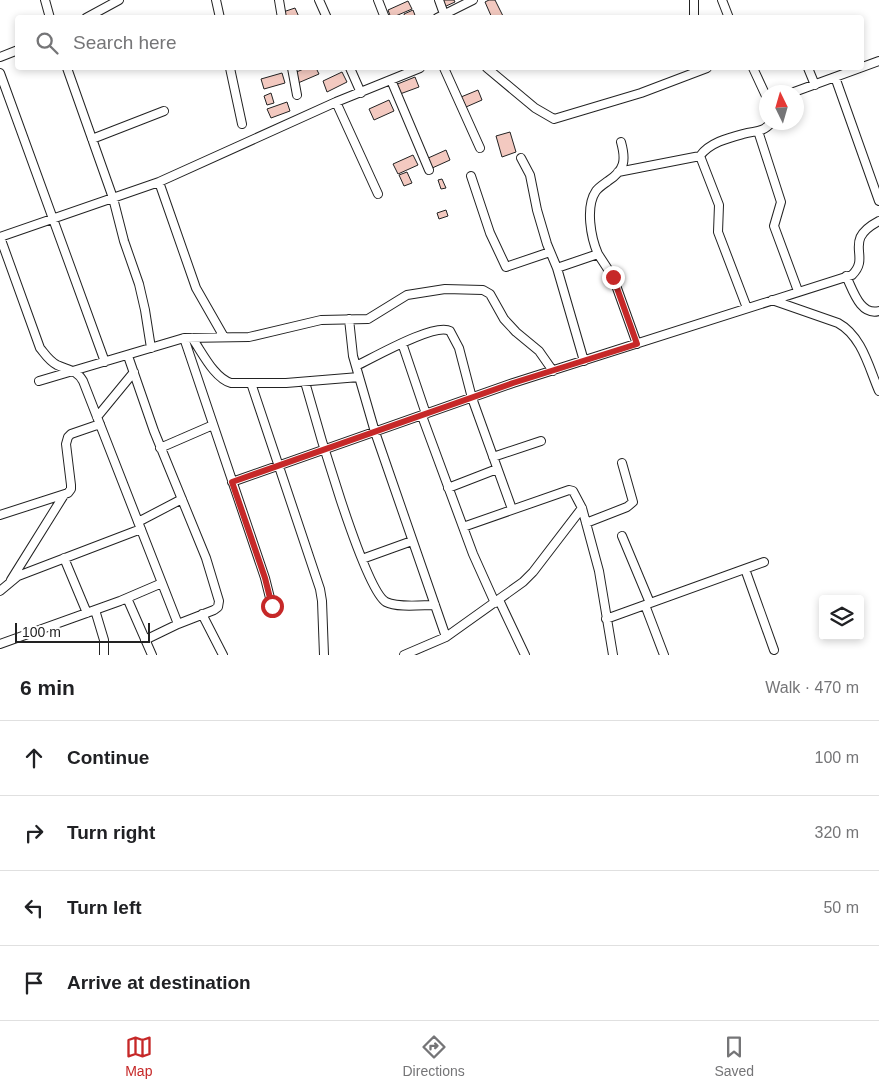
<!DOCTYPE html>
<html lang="en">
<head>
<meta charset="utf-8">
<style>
	body { margin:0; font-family:Helvetica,sans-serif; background:#f2f2f2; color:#202124 }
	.controls { position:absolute; right:15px; bottom:15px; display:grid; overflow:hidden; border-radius:5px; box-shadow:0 2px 8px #0003 }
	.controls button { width:45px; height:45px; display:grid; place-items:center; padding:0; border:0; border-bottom:1px solid #e0e0e0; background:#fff; color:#202124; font:25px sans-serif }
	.compass { position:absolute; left:759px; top:85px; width:45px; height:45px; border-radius:50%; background:#fff; box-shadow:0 2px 8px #0003; rotate:355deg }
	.scale { position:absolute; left:15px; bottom:12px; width:135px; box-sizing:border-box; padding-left:5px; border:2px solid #222; border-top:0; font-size:14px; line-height:18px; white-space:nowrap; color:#222; -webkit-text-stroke:4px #fff; paint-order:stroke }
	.stop { position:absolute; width:15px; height:15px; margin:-11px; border:4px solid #c62828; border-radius:50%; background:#fff }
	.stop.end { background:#c62828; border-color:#fff; box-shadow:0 1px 5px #0008 }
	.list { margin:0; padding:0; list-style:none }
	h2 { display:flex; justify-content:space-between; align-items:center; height:65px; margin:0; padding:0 20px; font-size:21px }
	h2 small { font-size:16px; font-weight:400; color:#757577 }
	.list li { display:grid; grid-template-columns:32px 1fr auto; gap:15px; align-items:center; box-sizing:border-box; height:75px; padding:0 20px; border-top:1px solid #e0e0e0 }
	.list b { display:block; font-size:19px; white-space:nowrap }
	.list em { font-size:16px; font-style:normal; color:#757577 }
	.icon { flex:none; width:28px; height:28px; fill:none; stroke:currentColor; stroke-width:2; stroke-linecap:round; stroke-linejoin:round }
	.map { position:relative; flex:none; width:879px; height:655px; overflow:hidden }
	.search { position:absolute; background:#fff; box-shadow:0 2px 8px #0003; left:15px; right:15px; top:15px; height:55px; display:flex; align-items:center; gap:12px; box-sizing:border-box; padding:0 18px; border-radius:5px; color:#757577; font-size:19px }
	.sheet { height:365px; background:#fff }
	nav { display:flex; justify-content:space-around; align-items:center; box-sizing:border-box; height:70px; border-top:1px solid #e0e0e0; background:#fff; font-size:14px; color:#757577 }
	nav a { display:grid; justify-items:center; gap:2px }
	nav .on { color:#c62828 }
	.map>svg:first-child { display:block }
	.building { fill:#f3c9c0; stroke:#222 }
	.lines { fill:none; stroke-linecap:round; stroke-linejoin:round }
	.street-casing { stroke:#222; stroke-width:10 }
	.street { stroke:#fff; stroke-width:8 }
	.route { stroke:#c62828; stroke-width:6 }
</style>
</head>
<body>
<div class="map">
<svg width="879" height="655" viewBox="0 0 879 655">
	<rect width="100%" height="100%" fill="#fff"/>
	<path class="building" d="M 441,0 L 454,0 L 455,2 L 444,7 Z
		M 489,0 L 495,0 L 503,16 L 492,18 L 485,2 Z
		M 408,1 L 412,9 L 391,18 L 388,10 Z
		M 295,8 L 299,17 L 285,18 L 283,12 Z
		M 413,10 L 416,18 L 405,18 L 404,14 Z
		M 306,68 L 316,68 L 319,74 L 298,83 L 294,73 Z
		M 342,72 L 347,82 L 327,92 L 323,81 Z
		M 282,73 L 285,83 L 264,89 L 261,79 Z
		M 415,77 L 419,87 L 400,94 L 395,85 Z
		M 478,90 L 482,100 L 466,107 L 461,97 Z
		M 271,93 L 274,103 L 267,105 L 264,96 Z
		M 389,100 L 394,111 L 374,120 L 369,109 Z
		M 287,102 L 290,111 L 271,118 L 267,109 Z
		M 510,132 L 516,152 L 502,157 L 496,136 Z
		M 446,150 L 450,160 L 430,169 L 426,159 Z
		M 413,155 L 418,165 L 398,174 L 393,164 Z
		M 407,172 L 412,183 L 404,186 L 399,175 Z
		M 442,179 L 446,188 L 441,189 L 438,180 Z
		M 446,210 L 448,216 L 439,219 L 437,213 Z"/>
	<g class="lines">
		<defs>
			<path id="street" d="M 45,0 L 50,18
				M 216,0 L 220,18
				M 279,0 L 282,18
				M 319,0 L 327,18
				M 378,0 L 385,18
				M 439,0 L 444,14
				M 722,0 L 729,18
				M 86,18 L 119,0
				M 437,18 L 473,0
				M 694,18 L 694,0
				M 0,57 L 18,50
				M 67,68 L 113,198 L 124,241 L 139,284 L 145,310 L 151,348
				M 230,68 L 242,124
				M 292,68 L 297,95
				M 350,68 L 361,93
				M 444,68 L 480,148
				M 487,68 L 535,108 L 554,119 L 641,93 L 707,68
				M 753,68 L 766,96
				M 808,68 L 815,85
				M 0,73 L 105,362
				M 835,77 L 879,201
				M 391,80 L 429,170
				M 794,92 L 879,61
				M 336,102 L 378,194
				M 758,131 L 781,202 L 774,226 L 798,291
				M 92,139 L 164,111
				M 700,156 C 709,143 728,138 743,134 C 756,130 761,134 772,122
				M 521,158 L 530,175 L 537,210 L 547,244 L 557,268
				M 618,172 L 700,156 L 719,205 L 718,232 L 747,308
				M 471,176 L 490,233 L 506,267 L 550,252
				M 159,182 L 196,288 L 224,337
				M 0,237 L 159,182 L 336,102 L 420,68
				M 0,237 L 40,348 C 45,354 49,361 57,365 C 68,370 77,370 83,381 L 178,624
				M 598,254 C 591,238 585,207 596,191 C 599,187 604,184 608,181 C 625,170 626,160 621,142
				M 846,276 C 853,290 860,316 879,311
				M 772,300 L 838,323 C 862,336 869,368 879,391
				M 349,319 L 353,356 L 375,432 L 446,637
				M 184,338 L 249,337 L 321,320 L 368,319 L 407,295 L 445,289 L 483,290 L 490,294 L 504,319 L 516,332 L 539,351 L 553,371
				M 192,338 C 202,352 214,378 231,383 L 286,383 L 359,377
				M 402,343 L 426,414
				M 128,356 L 154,431 L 206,558 L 219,601 L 218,607 L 214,610 L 178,624 L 145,640
				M 584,361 L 557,268 L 598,254 L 613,277 L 637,344
				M 356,366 C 373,358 435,322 450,331 L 459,348 L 472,398 L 512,509
				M 39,381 L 184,338 L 265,578 L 272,606
				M 305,382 C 314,415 364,590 386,602 C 397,608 422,605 435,605
				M 251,383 L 320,589 L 322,601 L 324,655
				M 422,416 L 473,554 L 495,603
				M 97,417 L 134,372
				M 160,448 L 213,425
				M 493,457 L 541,441
				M 232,482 L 513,383 L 852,275 C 872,256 841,241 879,221
				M 448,488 L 497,469
				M 0,515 L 68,493 L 71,489 L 71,485 L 66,444 L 68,437 L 71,434 L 100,424
				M 138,522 L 182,499
				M 586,523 L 627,507 L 633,502 L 622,463
				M 463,527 L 569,490 L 573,491 L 582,508 L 599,571 L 613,655
				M 622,536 L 650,603
				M 64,558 L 87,613
				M 362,559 L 412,541
				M 745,569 L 774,650
				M 11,580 L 64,495
				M 0,591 L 18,576 L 141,529
				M 127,598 L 152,655
				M 499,600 L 525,655
				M 645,605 L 664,655
				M 95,610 L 104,640 L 104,655
				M 202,614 L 223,655
				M 606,619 L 764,562
				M 0,644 L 120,601 L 162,583
				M 404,655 L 446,637 L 523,582 L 533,572 L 582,508"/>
		</defs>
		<use href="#street" class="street-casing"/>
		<use href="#street" class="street"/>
	</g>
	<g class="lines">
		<path class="route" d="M 272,606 L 265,578 L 232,482 L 513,383 L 637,344 L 613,277"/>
	</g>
</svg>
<div class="controls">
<button><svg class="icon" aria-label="layers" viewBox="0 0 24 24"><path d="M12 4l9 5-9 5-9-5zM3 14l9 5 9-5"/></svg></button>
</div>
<svg class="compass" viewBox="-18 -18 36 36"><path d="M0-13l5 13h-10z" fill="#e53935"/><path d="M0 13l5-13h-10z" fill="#757577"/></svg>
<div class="scale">100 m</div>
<div class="stop" style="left:272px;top:606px"></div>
<div class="stop end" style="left:613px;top:277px"></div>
<div class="search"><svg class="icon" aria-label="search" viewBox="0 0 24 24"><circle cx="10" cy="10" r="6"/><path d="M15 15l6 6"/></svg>Search here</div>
</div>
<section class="sheet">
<h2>6 min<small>Walk · 470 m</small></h2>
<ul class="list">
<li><svg class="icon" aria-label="ahead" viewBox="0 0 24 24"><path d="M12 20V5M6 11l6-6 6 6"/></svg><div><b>Continue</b></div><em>100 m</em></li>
<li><svg class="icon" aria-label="right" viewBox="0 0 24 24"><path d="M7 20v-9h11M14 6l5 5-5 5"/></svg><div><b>Turn right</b></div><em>320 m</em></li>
<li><svg class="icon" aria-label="left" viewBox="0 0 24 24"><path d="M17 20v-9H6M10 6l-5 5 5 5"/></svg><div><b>Turn left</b></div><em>50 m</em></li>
<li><svg class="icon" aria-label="arrive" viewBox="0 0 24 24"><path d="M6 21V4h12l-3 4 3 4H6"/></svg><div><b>Arrive at destination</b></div></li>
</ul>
</section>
<nav>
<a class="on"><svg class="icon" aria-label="map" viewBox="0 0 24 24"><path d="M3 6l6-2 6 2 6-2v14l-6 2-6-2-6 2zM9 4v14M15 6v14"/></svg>Map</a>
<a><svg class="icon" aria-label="directions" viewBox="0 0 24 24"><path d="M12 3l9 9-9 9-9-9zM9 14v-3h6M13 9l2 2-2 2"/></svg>Directions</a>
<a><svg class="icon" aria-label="saved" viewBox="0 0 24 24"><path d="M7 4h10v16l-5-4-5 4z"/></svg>Saved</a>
</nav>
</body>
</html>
